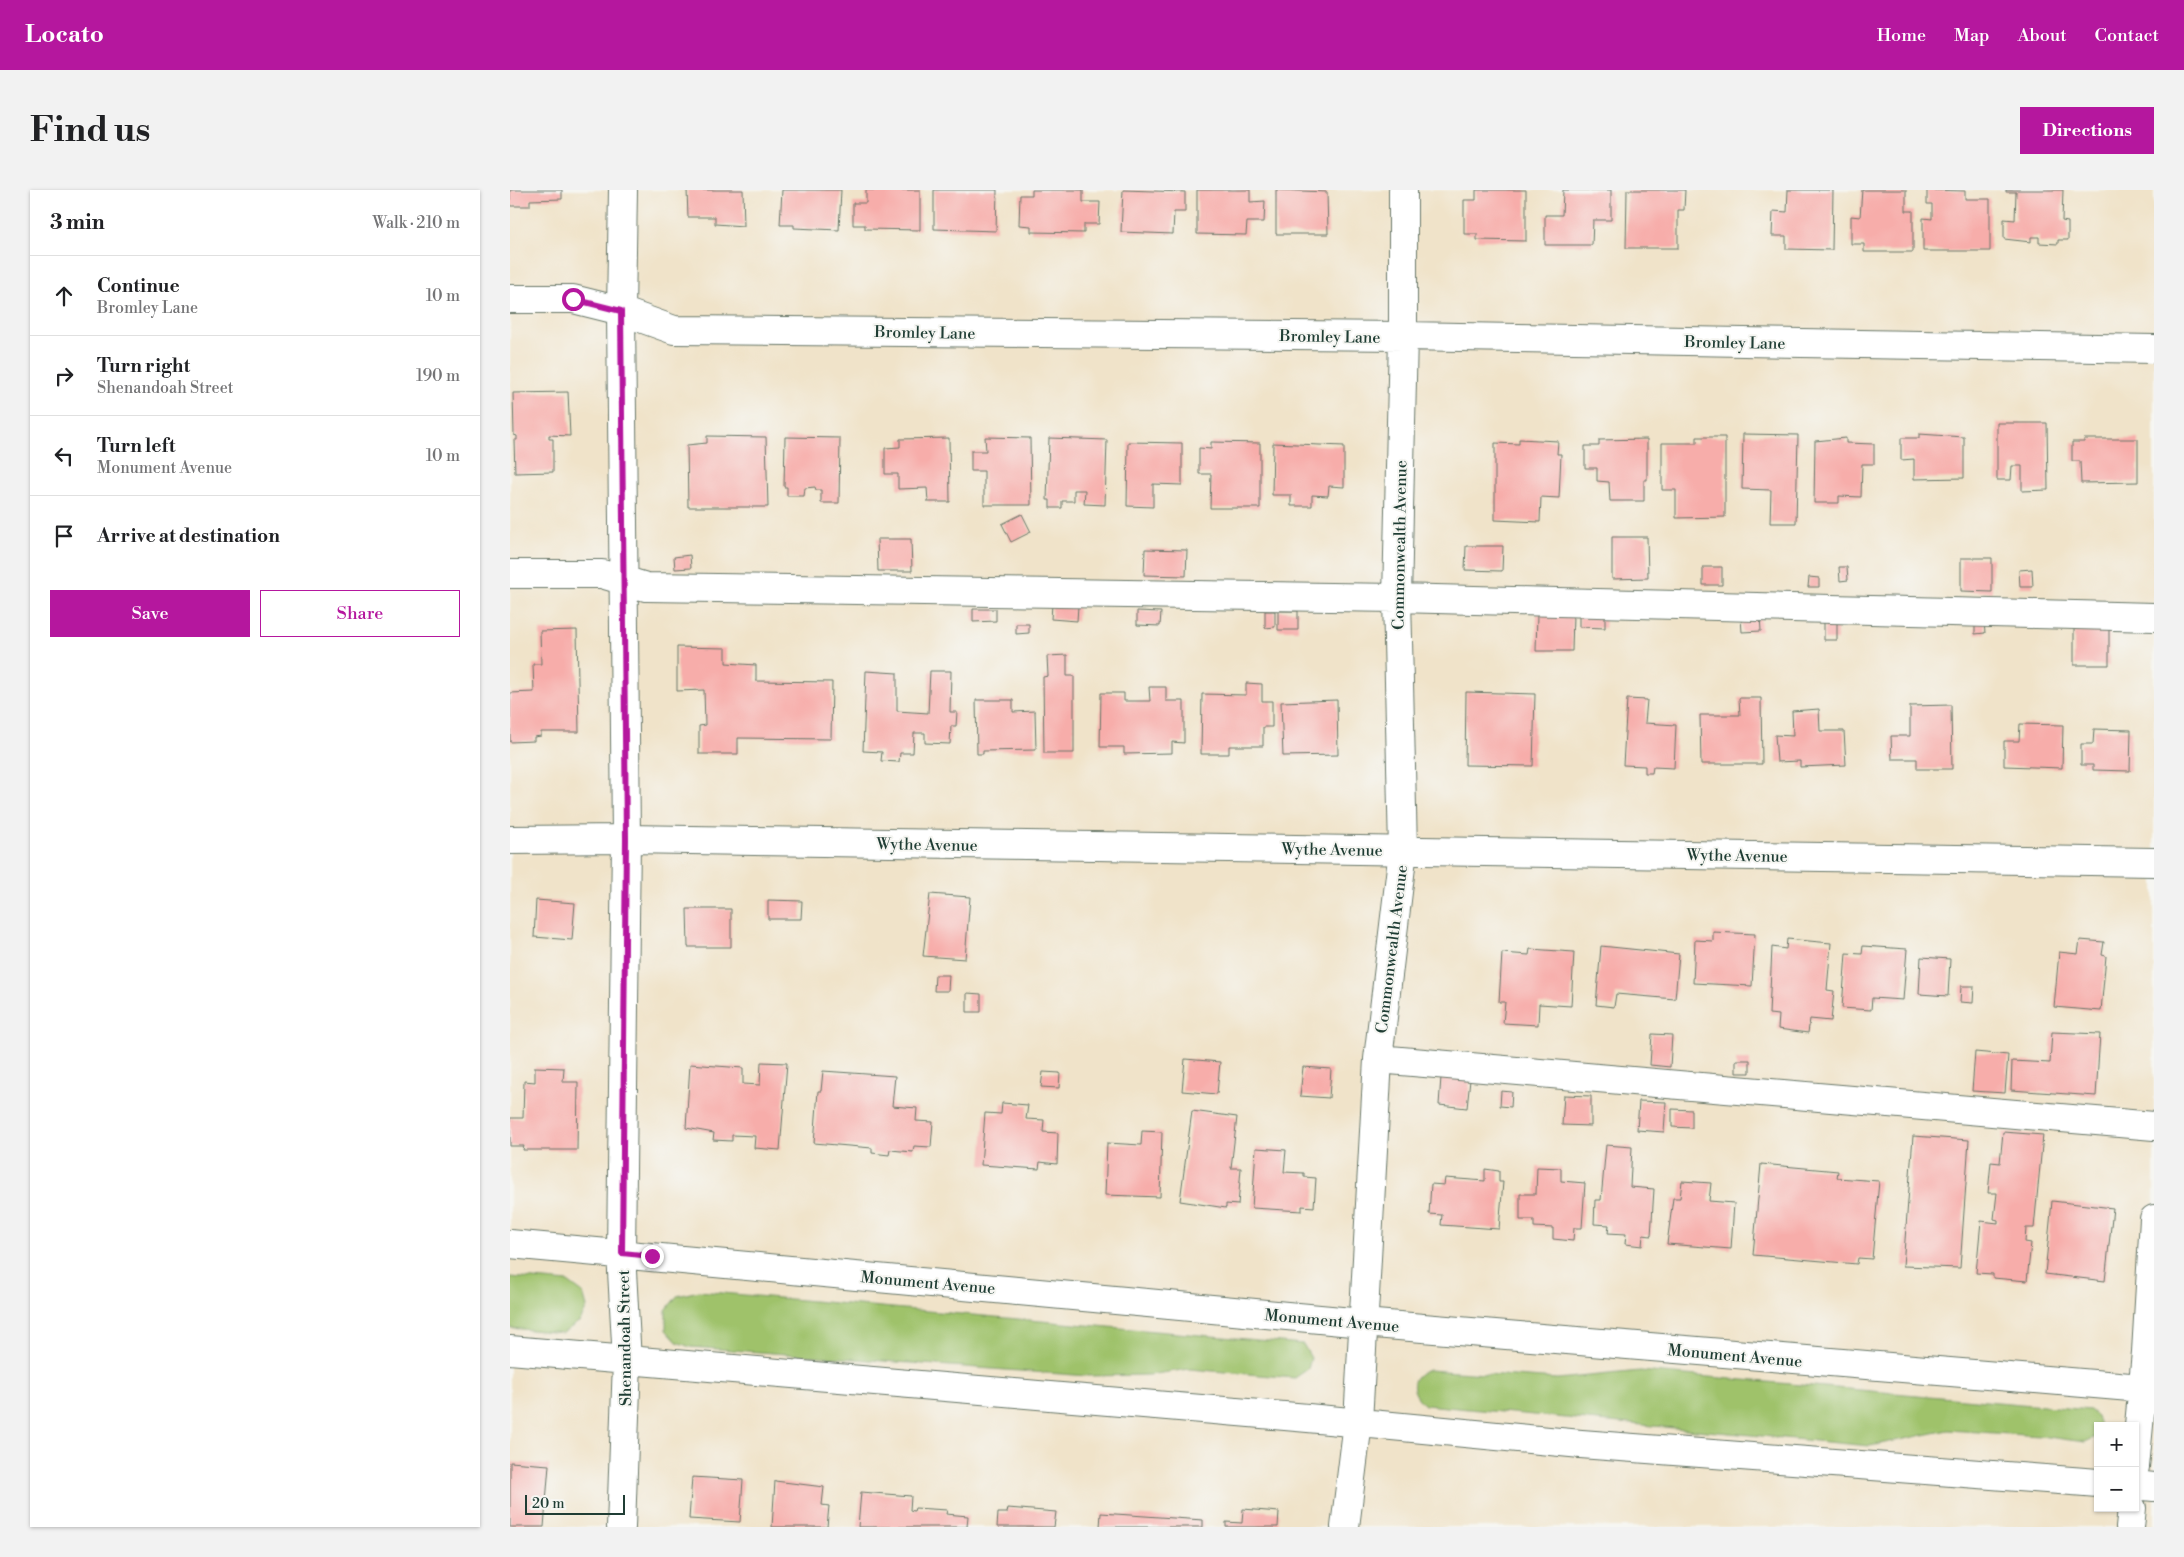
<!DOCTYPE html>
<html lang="en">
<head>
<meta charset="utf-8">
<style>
	body { margin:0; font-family:"Libre Bodoni",serif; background:#f2f2f2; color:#202124 }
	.controls { position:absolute; right:15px; bottom:15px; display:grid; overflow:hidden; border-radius:0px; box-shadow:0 1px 4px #0004 }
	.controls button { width:45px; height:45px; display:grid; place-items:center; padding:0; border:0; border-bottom:1px solid #e0e0e0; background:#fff; color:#202124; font:25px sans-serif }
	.scale { position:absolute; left:15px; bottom:12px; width:100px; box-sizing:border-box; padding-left:5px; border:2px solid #1f3d34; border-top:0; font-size:14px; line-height:18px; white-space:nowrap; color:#1f3d34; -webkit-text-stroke:4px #f6f6f2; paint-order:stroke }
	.stop { position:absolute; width:15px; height:15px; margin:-11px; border:4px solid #b5179e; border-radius:50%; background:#fff }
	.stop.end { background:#b5179e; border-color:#fff; box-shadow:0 1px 5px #0008 }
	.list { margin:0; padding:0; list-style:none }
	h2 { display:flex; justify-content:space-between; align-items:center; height:65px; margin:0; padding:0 20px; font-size:21px }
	h2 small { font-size:16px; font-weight:400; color:#757577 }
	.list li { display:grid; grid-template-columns:32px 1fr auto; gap:15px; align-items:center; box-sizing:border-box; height:80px; padding:0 20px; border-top:1px solid #e0e0e0 }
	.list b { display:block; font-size:19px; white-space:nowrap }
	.list p { margin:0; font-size:16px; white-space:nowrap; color:#757577 }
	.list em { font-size:16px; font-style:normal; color:#757577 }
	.actions { display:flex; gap:10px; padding:15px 20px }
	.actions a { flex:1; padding:11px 0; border:1px solid #b5179e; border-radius:0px; text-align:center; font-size:18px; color:#b5179e }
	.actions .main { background:#b5179e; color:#fff }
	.icon { flex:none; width:28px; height:28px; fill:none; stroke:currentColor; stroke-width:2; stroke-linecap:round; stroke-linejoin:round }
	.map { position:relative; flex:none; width:1644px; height:1337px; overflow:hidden; border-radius:0px }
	header { display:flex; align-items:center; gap:30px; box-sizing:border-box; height:70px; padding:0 25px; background:#b5179e; color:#fff }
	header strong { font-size:24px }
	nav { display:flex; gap:28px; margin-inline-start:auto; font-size:18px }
	.intro { display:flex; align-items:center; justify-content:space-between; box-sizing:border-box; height:120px; padding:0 30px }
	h1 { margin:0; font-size:35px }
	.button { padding:12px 22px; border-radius:0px; background:#b5179e; color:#fff; font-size:18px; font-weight:700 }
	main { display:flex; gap:30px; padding:0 30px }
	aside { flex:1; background:#fff; border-radius:0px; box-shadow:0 1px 4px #0004 }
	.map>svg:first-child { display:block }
	.green { fill:#9fc26b; stroke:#5f8050 }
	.building { fill:#f7adaa }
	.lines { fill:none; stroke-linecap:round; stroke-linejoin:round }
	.minor-casing { stroke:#687768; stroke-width:30 }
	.minor { stroke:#fff; stroke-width:28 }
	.route { stroke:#b5179e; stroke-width:6 }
	.labels { text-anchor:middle; stroke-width:4; stroke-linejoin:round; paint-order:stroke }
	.street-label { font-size:16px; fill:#1f3d34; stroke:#f6f6f2 }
</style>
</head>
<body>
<header>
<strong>Locato</strong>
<nav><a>Home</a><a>Map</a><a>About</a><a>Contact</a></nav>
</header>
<div class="intro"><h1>Find us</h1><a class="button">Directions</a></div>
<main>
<aside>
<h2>3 min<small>Walk · 210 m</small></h2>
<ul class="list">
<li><svg class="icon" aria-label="ahead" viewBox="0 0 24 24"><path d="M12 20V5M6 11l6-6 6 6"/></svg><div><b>Continue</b><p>Bromley Lane</p></div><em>10 m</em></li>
<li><svg class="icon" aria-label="right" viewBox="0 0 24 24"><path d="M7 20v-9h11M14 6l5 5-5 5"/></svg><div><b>Turn right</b><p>Shenandoah Street</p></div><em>190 m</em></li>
<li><svg class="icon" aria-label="left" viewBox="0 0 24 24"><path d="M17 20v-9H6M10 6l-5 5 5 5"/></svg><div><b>Turn left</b><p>Monument Avenue</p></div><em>10 m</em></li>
<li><svg class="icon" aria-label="arrive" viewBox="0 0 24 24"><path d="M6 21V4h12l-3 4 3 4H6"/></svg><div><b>Arrive at destination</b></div></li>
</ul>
<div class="actions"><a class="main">Save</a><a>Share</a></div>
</aside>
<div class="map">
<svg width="1644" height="1337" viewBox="0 0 1644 1337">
	<rect width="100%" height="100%" fill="#f6f6f2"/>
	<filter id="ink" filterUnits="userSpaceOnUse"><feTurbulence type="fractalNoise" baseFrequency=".02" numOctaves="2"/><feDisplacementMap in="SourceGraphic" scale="10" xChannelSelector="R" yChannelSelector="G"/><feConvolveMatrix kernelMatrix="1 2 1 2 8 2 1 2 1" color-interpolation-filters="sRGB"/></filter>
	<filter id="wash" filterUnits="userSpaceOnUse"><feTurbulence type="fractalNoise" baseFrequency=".0096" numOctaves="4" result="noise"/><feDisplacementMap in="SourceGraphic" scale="20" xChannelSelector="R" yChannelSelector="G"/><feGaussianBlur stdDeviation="1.12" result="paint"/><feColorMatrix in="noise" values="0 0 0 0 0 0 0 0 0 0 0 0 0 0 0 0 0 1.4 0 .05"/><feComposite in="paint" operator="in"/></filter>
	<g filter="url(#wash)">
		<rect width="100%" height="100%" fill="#f0e3c9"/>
		<path class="green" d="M 0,1087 L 58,1092 L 73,1103 L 77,1117 L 70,1131 L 53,1143 L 0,1138 Z
			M 189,1101 L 793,1154 L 801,1168 L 798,1179 L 785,1188 L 679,1179 L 639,1185 L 578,1186 L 180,1157 L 167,1152 L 156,1140 L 156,1120 L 167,1106 Z
			M 919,1180 L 1047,1189 L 1130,1181 L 1580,1220 L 1587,1226 L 1590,1236 L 1588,1236 L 1586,1247 L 1575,1252 L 1530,1246 L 1438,1240 L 1360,1256 L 915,1215 C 900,1203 898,1185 919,1180 Z"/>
		<g id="blocks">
			<path class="building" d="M 0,0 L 52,0 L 52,9 L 20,10 L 20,16 L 0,16 Z
				M 177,0 L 233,0 L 234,36 L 205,34 L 205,27 L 178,27 Z
				M 272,0 L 331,0 L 329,40 L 284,38 L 284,35 L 270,35 Z
				M 356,0 L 410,0 L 410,40 L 355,39 L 355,35 L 343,35 L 343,13 L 356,13 Z
				M 424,0 L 487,0 L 486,41 L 424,39 Z
				M 522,0 L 573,0 L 573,12 L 590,12 L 589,34 L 574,34 L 574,43 L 521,42 L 521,36 L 509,35 L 510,5 L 522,5 Z
				M 613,0 L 675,2 L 675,22 L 664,22 L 663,44 L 611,42 Z
				M 687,0 L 740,0 L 740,12 L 755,11 L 754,32 L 737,32 L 736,45 L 687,44 Z
				M 766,0 L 817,2 L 818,44 L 766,44 Z
				M 966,0 L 1016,0 L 1016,51 L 967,50 L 967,44 L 954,44 L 954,10 L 966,10 Z
				M 1053,0 L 1101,0 L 1101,30 L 1083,30 L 1082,55 L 1035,55 L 1035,25 L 1052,25 Z
				M 1117,0 L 1175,0 L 1174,20 L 1168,20 L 1168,58 L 1116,58 Z
				M 1278,0 L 1323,0 L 1322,60 L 1276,59 L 1276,46 L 1262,46 L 1263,21 L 1277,22 Z
				M 1352,0 L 1396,0 L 1396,21 L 1403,21 L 1403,62 L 1354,62 L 1354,54 L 1341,54 L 1341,26 L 1350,27 Z
				M 1417,0 L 1455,1 L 1455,9 L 1480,9 L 1480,61 L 1413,61 L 1413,28 L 1422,29 L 1422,14 L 1417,14 Z
				M 1496,0 L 1553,0 L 1552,31 L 1558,32 L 1558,50 L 1548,50 L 1548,54 L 1529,53 L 1529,47 L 1521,47 L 1521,52 L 1494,49 L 1494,29 L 1505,30 L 1506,2 L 1496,2 Z
				M 58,202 L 60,246 L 39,245 L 39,249 L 43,249 L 43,282 L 5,283 L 4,250 L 7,250 L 7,246 L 4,245 L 3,203 Z
				M 1487,233 L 1537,233 L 1538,300 L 1512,301 L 1512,276 L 1502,276 L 1501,290 L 1487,290 Z
				M 1233,244 L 1288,245 L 1286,333 L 1260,333 L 1261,300 L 1232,299 Z
				M 1409,244 L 1454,247 L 1454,288 L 1404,289 L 1404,269 L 1391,270 L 1391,248 L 1409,248 Z
				M 197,246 L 256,247 L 258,317 L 178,317 L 177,255 L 197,253 Z
				M 275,247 L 330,248 L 329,313 L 311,313 L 311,300 L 306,300 L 305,297 L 295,298 L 294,306 L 277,306 L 277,297 L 274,297 Z
				M 475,247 L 520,248 L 521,315 L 474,315 L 474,281 L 461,281 L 461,261 L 476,261 Z
				M 1187,247 L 1215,247 L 1215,327 L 1166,328 L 1166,300 L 1152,300 L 1152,253 L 1187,253 Z
				M 439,248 L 440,312 L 418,312 L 417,298 L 388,299 L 388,284 L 375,284 L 375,258 L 390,257 L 390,249 Z
				M 539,248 L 597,250 L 595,315 L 574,314 L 575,300 L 564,300 L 564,311 L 552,311 L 552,318 L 540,318 L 540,310 L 537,310 Z
				M 1336,248 L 1336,253 L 1364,254 L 1364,274 L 1352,274 L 1351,307 L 1329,306 L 1329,313 L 1304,313 L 1305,251 Z
				M 1009,249 L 1048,251 L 1047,264 L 1051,264 L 1049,308 L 1031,307 L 1030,332 L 985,330 L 985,253 L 1009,254 Z
				M 1137,249 L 1137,290 L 1134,290 L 1134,311 L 1100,311 L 1099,292 L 1087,291 L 1087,278 L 1075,278 L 1075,256 L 1089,256 L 1089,250 Z
				M 1574,249 L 1628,249 L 1628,292 L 1571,293 L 1570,271 L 1562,271 L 1562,252 L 1574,252 Z
				M 618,252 L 672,253 L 672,295 L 643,294 L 643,317 L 617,316 Z
				M 701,252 L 750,253 L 750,318 L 700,318 L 701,284 L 689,284 L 689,258 L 701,259 Z
				M 763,253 L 834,256 L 834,297 L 819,296 L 818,306 L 802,305 L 802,316 L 781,316 L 781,305 L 762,305 Z
				M 512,324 L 521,342 L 501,352 L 492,334 Z
				M 1102,347 L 1137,347 L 1138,388 L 1102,389 Z
				M 367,349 L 401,349 L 402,381 L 368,381 Z
				M 956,356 L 993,356 L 992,381 L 955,380 Z
				M 635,359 L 677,360 L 676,386 L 634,385 Z
				M 180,365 L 181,378 L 165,379 L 164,367 Z
				M 1451,368 L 1482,368 L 1482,402 L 1451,401 Z
				M 1193,377 L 1212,377 L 1212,395 L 1193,395 Z
				M 1329,377 L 1337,377 L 1338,390 L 1330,391 Z
				M 1522,379 L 1523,397 L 1510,397 L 1509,380 Z
				M 1299,387 L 1309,388 L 1309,397 L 1298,397 Z
				M 542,414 L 568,416 L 567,431 L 541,429 Z
				M 1069,416 L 1095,416 L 1095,438 L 1069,437 Z
				M 463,419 L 486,419 L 486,431 L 463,432 Z
				M 627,421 L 651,422 L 650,436 L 627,435 Z
				M 755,421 L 765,421 L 765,437 L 755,438 Z
				M 768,421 L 788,421 L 788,440 L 768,440 Z
				M 1027,424 L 1063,424 L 1062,461 L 1026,461 Z
				M 1250,426 L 1251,441 L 1232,442 L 1231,428 Z
				M 1314,432 L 1327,432 L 1327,450 L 1314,450 Z
				M 1474,432 L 1475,443 L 1465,444 L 1465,433 Z
				M 1564,433 L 1599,433 L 1599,475 L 1564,475 Z
				M 506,434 L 519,434 L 519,443 L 506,444 Z
				M 67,440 L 69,542 L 31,542 L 31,546 L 24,547 L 24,551 L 0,552 L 0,503 L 24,502 L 23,474 L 31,474 L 30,441 Z
				M 167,457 L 216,458 L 216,473 L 246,475 L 246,491 L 322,492 L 321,549 L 228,548 L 228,564 L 189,564 L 189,536 L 195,535 L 194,500 L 167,501 Z
				M 557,465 L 557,486 L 564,486 L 564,563 L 534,563 L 533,487 L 538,486 L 537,466 Z
				M 356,481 L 387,483 L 387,521 L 418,523 L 420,481 L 441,481 L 440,522 L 447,522 L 446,536 L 441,536 L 440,554 L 415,553 L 415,543 L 404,543 L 403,563 L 390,563 L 389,572 L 371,571 L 372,562 L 353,561 Z
				M 736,493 L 752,494 L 752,511 L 762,511 L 762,537 L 753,537 L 753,556 L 719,556 L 719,564 L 691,564 L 692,504 L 736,505 Z
				M 639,497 L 656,497 L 656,511 L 674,511 L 674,553 L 662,552 L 662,563 L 614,564 L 614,557 L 590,557 L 591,503 L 614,503 L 614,511 L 640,511 Z
				M 956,502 L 1025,504 L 1023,576 L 955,575 Z
				M 1229,508 L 1251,508 L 1252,574 L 1191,574 L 1190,525 L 1230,525 Z
				M 1117,509 L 1137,510 L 1135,533 L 1166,535 L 1164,578 L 1143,577 L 1142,583 L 1135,583 L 1135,576 L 1113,575 Z
				M 466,510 L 503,510 L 503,522 L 525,521 L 526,560 L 473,561 L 473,564 L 467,564 Z
				M 827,510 L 828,565 L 773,566 L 771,512 Z
				M 1441,515 L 1442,579 L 1407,579 L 1407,569 L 1382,569 L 1381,546 L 1400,546 L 1400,516 Z
				M 1309,519 L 1310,541 L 1334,541 L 1336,575 L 1290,577 L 1290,571 L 1267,572 L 1265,545 L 1283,546 L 1282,521 Z
				M 1510,534 L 1553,535 L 1552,578 L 1494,576 L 1494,551 L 1509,551 Z
				M 1584,539 L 1621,540 L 1620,581 L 1583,580 L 1583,575 L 1571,575 L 1571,554 L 1583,554 Z
				M 420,704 L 460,707 L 455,769 L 413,766 Z
				M 26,710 L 65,713 L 62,750 L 24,747 Z
				M 258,710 L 292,711 L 291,729 L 258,729 Z
				M 177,719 L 221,719 L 221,757 L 178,757 Z
				M 1203,742 L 1245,744 L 1242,796 L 1183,793 L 1185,750 L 1203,751 Z
				M 1277,749 L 1321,753 L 1317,800 L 1324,801 L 1321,831 L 1300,829 L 1298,843 L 1268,839 L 1269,825 L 1259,824 L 1262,757 L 1276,759 Z
				M 1570,750 L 1594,752 L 1592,765 L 1596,766 L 1591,821 L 1544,817 L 1549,762 L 1568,764 Z
				M 1091,756 L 1169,764 L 1165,809 L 1106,804 L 1104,817 L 1086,815 Z
				M 1353,756 L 1397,759 L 1393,810 L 1362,808 L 1361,820 L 1332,818 L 1336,763 L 1352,764 Z
				M 1020,759 L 1064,762 L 1061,816 L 1029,814 L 1028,835 L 993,833 L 995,812 L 989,812 L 992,763 L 1019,765 Z
				M 1411,767 L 1440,769 L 1438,806 L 1409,804 Z
				M 425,785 L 439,785 L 438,801 L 424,801 Z
				M 1451,796 L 1464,796 L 1463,813 L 1450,812 Z
				M 457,803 L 471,804 L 471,822 L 457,822 Z
				M 1542,842 L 1590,844 L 1586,906 L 1501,900 L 1502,871 L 1540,873 Z
				M 1142,844 L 1162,845 L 1160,877 L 1140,875 Z
				M 1465,862 L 1498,865 L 1495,903 L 1462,901 Z
				M 675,869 L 710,872 L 707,904 L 672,901 Z
				M 1226,870 L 1240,870 L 1240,883 L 1226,883 Z
				M 251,872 L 277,873 L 270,960 L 244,958 L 245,946 L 222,945 L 222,951 L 203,950 L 204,943 L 176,938 L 180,874 L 233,878 L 233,894 L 250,895 Z
				M 25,877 L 54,878 L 53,892 L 68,892 L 67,960 L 13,960 L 14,956 L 0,956 L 0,928 L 13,928 L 14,891 L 25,892 Z
				M 793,877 L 821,879 L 819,908 L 790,906 Z
				M 313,881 L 385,886 L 382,916 L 407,918 L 406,931 L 423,932 L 421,957 L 404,956 L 403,962 L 380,960 L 379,965 L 362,963 L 362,958 L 304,953 L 308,901 L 311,901 Z
				M 533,882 L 550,883 L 549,898 L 531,897 Z
				M 931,887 L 960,890 L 957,918 L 929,915 Z
				M 991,901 L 1002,902 L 1001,917 L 990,916 Z
				M 1054,905 L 1081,906 L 1081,936 L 1052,935 Z
				M 1129,911 L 1156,912 L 1154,942 L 1127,940 Z
				M 492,913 L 518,915 L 516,929 L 534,930 L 533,942 L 548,943 L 547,974 L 530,972 L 529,979 L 471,975 L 475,923 L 491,924 Z
				M 1162,919 L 1182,920 L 1182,938 L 1162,937 Z
				M 682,921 L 727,927 L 721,978 L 731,978 L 728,1015 L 716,1014 L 716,1018 L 670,1011 Z
				M 632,941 L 652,942 L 650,1007 L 595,1005 L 597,953 L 631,955 Z
				M 1493,942 L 1533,945 L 1524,1038 L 1516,1038 L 1515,1052 L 1521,1053 L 1517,1091 L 1483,1088 L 1483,1084 L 1466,1083 L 1471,1031 L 1488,1033 L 1488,1030 L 1484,1029 L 1487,1003 L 1478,1003 L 1481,972 L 1490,973 Z
				M 1403,946 L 1459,950 L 1450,1078 L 1393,1076 Z
				M 1096,955 L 1122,957 L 1120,997 L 1144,999 L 1141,1046 L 1133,1045 L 1132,1056 L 1115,1054 L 1116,1044 L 1098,1043 L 1099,1035 L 1084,1034 L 1085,1010 L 1091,1010 Z
				M 746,958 L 776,960 L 774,982 L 794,983 L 794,987 L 806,988 L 804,1017 L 792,1016 L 792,1021 L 742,1018 Z
				M 1251,974 L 1328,981 L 1327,988 L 1369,991 L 1362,1069 L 1348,1068 L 1347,1074 L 1243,1065 Z
				M 1027,977 L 1051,978 L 1051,991 L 1075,993 L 1072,1038 L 1064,1038 L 1063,1051 L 1043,1049 L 1043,1038 L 1024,1037 L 1024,1030 L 1010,1030 L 1010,1004 L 1026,1004 Z
				M 975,979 L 989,981 L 989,992 L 993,992 L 989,1039 L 931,1035 L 932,1025 L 919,1024 L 921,994 L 934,995 L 935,988 L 975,991 Z
				M 1172,991 L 1201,993 L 1199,1011 L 1224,1013 L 1221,1059 L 1157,1054 L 1163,1008 L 1170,1008 Z
				M 1542,1011 L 1603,1018 L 1595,1091 L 1535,1084 Z
				M 0,1272 L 39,1275 L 34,1337 L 0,1337 Z
				M 182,1287 L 233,1290 L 230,1332 L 179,1329 Z
				M 265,1291 L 314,1297 L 312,1315 L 319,1316 L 317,1337 L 262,1337 Z
				M 351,1302 L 401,1306 L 400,1320 L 404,1321 L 405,1318 L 437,1320 L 436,1324 L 458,1326 L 457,1337 L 348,1337 Z
				M 498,1318 L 546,1322 L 544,1337 L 487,1337 L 488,1323 L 497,1323 Z
				M 733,1319 L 769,1322 L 768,1337 L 716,1337 L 716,1332 L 732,1333 Z
				M 591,1323 L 693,1330 L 693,1337 L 590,1337 Z"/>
		</g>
	</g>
	<g filter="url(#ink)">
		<use href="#blocks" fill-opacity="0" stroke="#687768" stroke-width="1"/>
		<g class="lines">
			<defs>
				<path id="minor" d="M 0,109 L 63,109 L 111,121 L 164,140 L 893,146 L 1644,159
					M 0,384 L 92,384 L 136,397 L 887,408 L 1644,427
					M 0,650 L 116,649 L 1644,672
					M 868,869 L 1644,936
					M 0,1054 L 853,1133 L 1644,1199
					M 0,1160 L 798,1228 L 1071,1254 L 1588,1293
					M 1625,1277 L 1636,1162 L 1644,1029
					M 1625,1295 L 1644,1297
					M 111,1337 L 117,1171 L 111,1063 L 116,649 L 111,121 L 113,0
					M 835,1337 L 848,1232 L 868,869 L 893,660 L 887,408 L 893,146 L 893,0
					M 1620,1337 L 1622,1318"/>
			</defs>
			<use href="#minor" class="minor-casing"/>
			<use href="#minor" class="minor"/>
		</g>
	</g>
	<g class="lines" filter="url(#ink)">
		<path class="route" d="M 63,109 L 111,121 L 116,649 L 112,1063 L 142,1066"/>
	</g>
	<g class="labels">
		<g class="street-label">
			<text transform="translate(415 142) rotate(1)" y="6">Bromley Lane</text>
			<text transform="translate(820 146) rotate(1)" y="6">Bromley Lane</text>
			<text transform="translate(1225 152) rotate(1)" y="6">Bromley Lane</text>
			<text transform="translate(889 355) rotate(-89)" y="6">Commonwealth Avenue</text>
			<text transform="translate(417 654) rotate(1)" y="6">Wythe Avenue</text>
			<text transform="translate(822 659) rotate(1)" y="6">Wythe Avenue</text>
			<text transform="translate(1227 665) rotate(1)" y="6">Wythe Avenue</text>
			<text transform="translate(881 759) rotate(-83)" y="6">Commonwealth Avenue</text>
			<text transform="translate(418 1092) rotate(5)" y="6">Monument Avenue</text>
			<text transform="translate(822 1130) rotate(5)" y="6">Monument Avenue</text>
			<text transform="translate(114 1148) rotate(-91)" y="6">Shenandoah Street</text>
			<text transform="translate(1225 1165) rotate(5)" y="6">Monument Avenue</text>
		</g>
	</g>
</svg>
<div class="controls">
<button>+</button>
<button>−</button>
</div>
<div class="scale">20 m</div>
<div class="stop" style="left:63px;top:109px"></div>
<div class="stop end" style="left:142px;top:1066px"></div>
</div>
</main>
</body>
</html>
